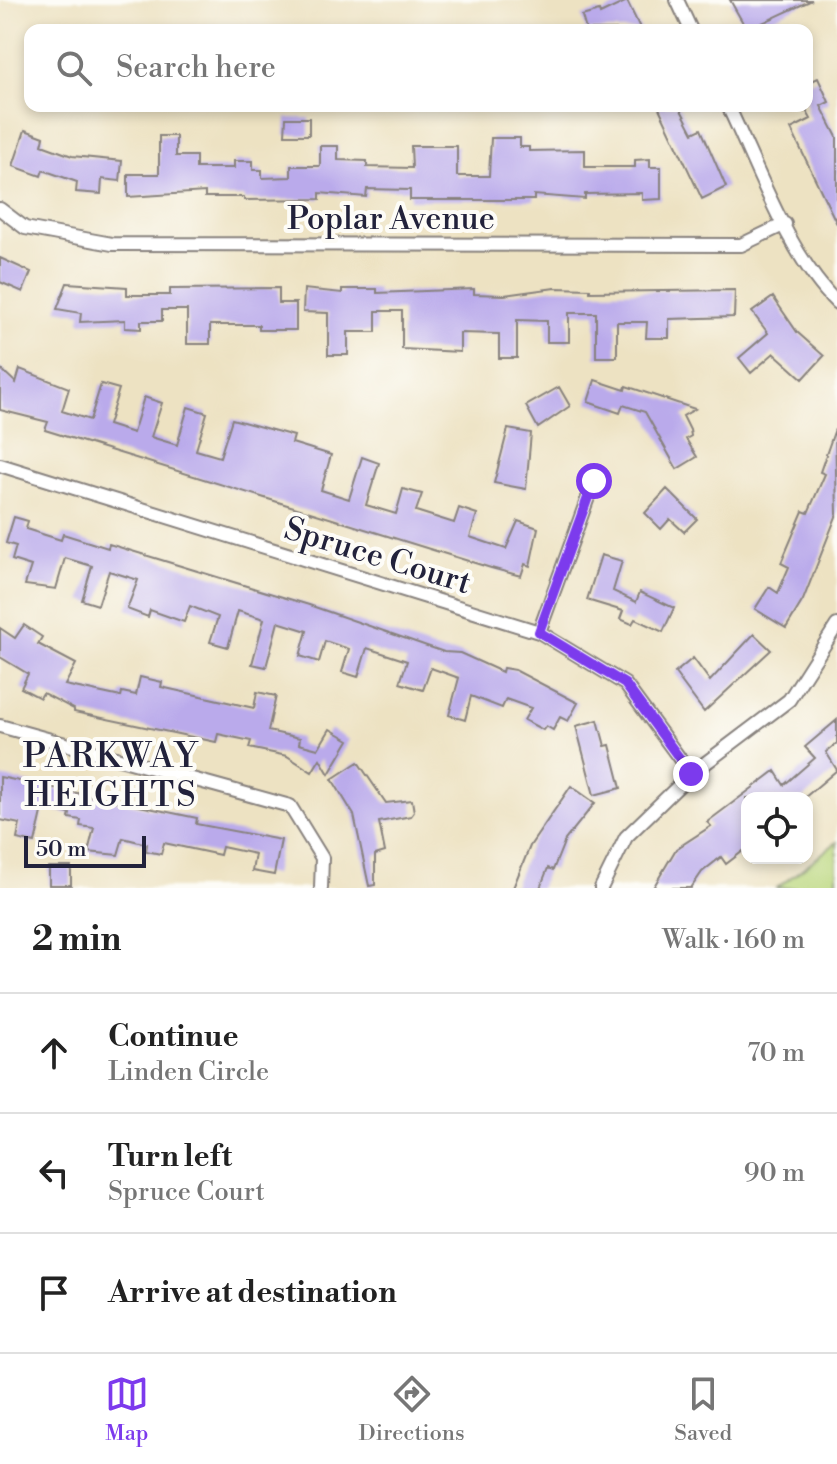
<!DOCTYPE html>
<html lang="en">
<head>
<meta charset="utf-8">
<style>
	body { margin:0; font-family:"Libre Bodoni",serif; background:#f6f6f6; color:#222 }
	.controls { position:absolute; right:24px; bottom:24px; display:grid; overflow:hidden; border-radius:16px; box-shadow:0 4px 12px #0003 }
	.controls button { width:72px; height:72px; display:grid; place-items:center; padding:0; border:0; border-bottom:2px solid #e0e0e0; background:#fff; color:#222; font:40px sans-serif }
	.scale { position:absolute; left:24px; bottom:20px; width:122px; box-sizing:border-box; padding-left:8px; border:4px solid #22223b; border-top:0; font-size:22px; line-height:28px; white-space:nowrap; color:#22223b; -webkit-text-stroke:6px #fdfcf7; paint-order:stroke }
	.stop { position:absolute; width:24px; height:24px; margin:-18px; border:6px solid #7c3aed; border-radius:50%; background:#fff }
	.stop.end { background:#7c3aed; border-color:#fff; box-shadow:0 2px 8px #0008 }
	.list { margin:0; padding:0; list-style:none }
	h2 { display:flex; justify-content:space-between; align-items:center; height:104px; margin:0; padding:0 32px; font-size:34px }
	h2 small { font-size:26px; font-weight:400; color:#767676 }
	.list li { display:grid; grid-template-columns:52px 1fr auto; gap:24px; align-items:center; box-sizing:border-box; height:120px; padding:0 32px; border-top:2px solid #e0e0e0 }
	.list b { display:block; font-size:30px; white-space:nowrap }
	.list p { margin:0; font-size:26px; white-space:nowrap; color:#767676 }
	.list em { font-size:26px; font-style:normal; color:#767676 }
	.icon { flex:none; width:44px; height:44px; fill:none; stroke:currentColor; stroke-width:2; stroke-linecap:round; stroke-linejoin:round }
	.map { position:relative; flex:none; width:837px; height:888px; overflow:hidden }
	.search { position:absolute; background:#fff; box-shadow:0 4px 12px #0003; left:24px; right:24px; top:24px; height:88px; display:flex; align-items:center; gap:20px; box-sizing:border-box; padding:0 28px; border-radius:16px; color:#767676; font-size:30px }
	.sheet { height:464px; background:#fff }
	nav { display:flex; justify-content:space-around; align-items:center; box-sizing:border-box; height:112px; border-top:2px solid #e0e0e0; background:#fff; font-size:22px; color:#767676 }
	nav a { display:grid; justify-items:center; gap:4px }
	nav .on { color:#7c3aed }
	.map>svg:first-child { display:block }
	.green { fill:#bad77d; stroke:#6e7c5c; stroke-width:2 }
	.building { fill:#baaaeb }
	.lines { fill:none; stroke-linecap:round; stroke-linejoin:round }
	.street-casing { stroke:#88827e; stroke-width:16 }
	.street { stroke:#fff; stroke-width:12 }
	.route { stroke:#7c3aed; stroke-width:10 }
	.labels { text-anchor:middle; stroke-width:8; stroke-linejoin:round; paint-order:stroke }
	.street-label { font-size:32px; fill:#22223b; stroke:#fdfcf7 }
	.neighbourhood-label { font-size:34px; letter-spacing:2px; fill:#22223b; stroke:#fdfcf7 }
</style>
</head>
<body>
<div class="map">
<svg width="837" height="888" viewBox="0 0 837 888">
	<rect width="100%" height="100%" fill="#fdfcf7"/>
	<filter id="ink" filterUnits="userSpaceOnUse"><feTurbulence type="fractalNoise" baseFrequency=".0125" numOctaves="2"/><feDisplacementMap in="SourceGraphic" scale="16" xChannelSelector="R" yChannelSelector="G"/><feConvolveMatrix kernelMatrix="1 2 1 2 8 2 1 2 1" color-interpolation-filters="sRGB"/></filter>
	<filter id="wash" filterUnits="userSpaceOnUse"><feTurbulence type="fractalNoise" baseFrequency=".006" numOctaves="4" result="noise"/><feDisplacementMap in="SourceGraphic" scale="32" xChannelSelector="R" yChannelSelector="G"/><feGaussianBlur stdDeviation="1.8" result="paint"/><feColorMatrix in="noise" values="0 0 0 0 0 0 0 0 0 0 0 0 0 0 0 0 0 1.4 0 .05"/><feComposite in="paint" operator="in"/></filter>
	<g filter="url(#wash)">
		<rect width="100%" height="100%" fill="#ede2c2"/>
		<path class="green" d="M 837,842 L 837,888 L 777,888 Z"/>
		<g id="blocks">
			<path class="building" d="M 730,0 L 812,0 L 747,30 Z
				M 627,1 L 641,30 L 586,30 L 582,16 L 599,11 L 600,14 Z
				M 807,77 L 810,82 L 818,78 L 829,102 L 821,106 L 837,137 L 837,224 L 791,129 L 811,119 L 807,112 Z
				M 658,106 L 679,106 L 693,133 L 701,129 L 726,187 L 702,199 Z
				M 286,118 L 309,118 L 309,135 L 285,135 Z
				M 25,130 L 44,137 L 42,145 L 72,156 L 122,161 L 120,181 L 102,179 L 101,194 L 76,192 L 77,182 L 43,170 L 41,176 L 13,166 Z
				M 159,136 L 176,136 L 176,156 L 196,156 L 196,168 L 234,168 L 234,161 L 253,161 L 253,170 L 262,170 L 262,178 L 291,177 L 291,166 L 320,166 L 320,146 L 338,146 L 338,160 L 367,161 L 367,167 L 412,168 L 411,146 L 457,146 L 457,176 L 489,176 L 491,138 L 520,138 L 520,147 L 529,147 L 529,151 L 585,150 L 585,167 L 635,167 L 635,160 L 650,159 L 650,167 L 661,167 L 661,199 L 642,200 L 642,193 L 585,194 L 585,199 L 534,195 L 534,200 L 410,200 L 410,190 L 367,189 L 366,197 L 320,193 L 320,199 L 244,200 L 244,197 L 205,197 L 205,192 L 128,197 L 128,174 L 159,174 Z
				M 0,258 L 31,272 L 23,292 L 0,282 Z
				M 67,283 L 127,287 L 127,295 L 170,295 L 170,289 L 279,288 L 279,303 L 296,303 L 296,330 L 259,330 L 259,325 L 210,325 L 210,344 L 187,344 L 187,310 L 162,310 L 162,321 L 141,321 L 141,329 L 125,328 L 125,320 L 80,322 L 81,313 L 57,309 Z
				M 555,288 L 590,289 L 590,292 L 735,290 L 734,317 L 669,319 L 669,338 L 646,338 L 647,322 L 617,322 L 617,357 L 596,357 L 596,313 L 569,313 L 569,342 L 547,342 L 547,321 L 517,320 L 517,358 L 499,358 L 499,334 L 460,333 L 460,352 L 402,349 L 402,311 L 376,311 L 376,332 L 348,332 L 348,355 L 328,355 L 328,313 L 303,312 L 304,289 L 342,293 L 342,289 L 377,289 L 377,293 L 474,289 L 474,294 L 504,295 Z
				M 773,297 L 797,332 L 824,356 L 803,379 L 774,353 L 751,373 L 739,358 L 768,333 L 752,312 Z
				M 0,368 L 16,383 L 20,369 L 69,388 L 62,411 L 90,420 L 101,384 L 119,389 L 108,425 L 133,433 L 144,397 L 162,403 L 151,437 L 177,445 L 188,407 L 207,413 L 196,450 L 220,457 L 232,419 L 294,436 L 292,443 L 331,455 L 321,490 L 349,499 L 362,457 L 379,463 L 366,505 L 396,514 L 403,489 L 422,494 L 416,511 L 454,523 L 459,508 L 477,514 L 470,537 L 506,549 L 518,521 L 538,528 L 530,566 L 525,564 L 521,576 L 491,568 L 45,430 L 48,422 L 0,410 Z
				M 595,380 L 625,390 L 626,386 L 695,409 L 683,416 L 690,430 L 691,436 L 686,439 L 697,457 L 677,469 L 645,412 L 623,405 L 620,413 L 588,402 Z
				M 559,387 L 570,406 L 538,428 L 526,406 Z
				M 508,429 L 531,433 L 526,489 L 494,483 Z
				M 835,429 L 837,514 L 803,600 L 786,628 L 755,609 L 769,587 L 778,593 L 789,567 L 781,563 L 803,511 L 808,513 L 825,474 L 820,472 Z
				M 667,489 L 697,519 L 684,532 L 670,519 L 661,529 L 645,513 Z
				M 14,517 L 28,521 L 26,529 L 61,540 L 63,534 L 108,548 L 109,544 L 309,605 L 444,652 L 460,653 L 502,672 L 503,668 L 515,670 L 578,703 L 568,721 L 560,717 L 553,730 L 546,726 L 543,730 L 524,720 L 531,708 L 506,699 L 502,708 L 471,696 L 465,720 L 449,715 L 459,678 L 431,668 L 423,690 L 400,683 L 407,661 L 367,648 L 358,677 L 342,672 L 349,649 L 325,641 L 319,662 L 300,656 L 307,631 L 278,622 L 266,667 L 252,664 L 264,619 L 238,611 L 228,647 L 210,642 L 218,617 L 190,606 L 184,622 L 150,610 L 148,617 L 127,609 L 138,580 L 109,571 L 98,605 L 82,600 L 92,566 L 65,558 L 56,589 L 25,585 L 31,566 L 12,560 L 16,546 L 6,543 Z
				M 601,555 L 622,561 L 613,591 L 636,602 L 640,592 L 674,608 L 663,632 L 635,619 L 632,624 L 620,619 L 623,611 L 587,600 Z
				M 24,625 L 42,637 L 38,644 L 76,664 L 65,685 L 121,697 L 122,692 L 136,695 L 140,677 L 162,682 L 161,687 L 254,708 L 257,692 L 276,696 L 268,731 L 300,738 L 299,744 L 318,749 L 330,729 L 349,740 L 329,774 L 320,759 L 312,772 L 287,756 L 249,748 L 251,741 L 218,734 L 216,742 L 74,712 L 74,709 L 43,693 L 40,698 L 21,688 L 28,674 L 0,657 L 0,628 L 15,638 Z
				M 754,634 L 771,650 L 704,712 L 675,673 L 693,658 L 710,681 Z
				M 598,720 L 605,746 L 610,745 L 621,788 L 594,795 L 576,726 Z
				M 837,720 L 837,743 L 826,752 L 837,770 L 804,798 L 747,798 L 747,848 L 726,864 L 721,857 L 702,872 L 691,888 L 653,888 L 676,849 L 711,826 L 707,822 L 775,771 L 784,785 L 815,758 L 805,747 Z
				M 358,762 L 386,803 L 412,800 L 414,812 L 411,816 L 379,822 L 385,852 L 375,855 L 375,885 L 369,886 L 354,815 L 332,779 Z
				M 0,777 L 197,818 L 196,824 L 281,840 L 274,875 L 252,871 L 255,854 L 222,847 L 220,855 L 164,843 L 161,854 L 146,851 L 147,844 L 123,838 L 118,855 L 88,852 L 94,828 L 80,826 L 81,820 L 69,818 L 70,814 L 43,808 L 35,843 L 17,839 L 20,824 L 0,820 Z
				M 571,786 L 595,803 L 565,840 L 553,870 L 548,868 L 540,888 L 513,888 L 530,846 Z
				M 49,867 L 71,867 L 71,885 L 49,885 Z"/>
		</g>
	</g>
	<g filter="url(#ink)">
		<use href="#blocks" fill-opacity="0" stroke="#88827e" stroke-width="2"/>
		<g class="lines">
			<defs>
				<path id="street" d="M 677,0 L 691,30
					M 728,106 C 758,168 788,255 837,303
					M 0,209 L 25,228 L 112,244 L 741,245 L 785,224
					M 0,465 L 539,632 L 625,684 L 691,774
					M 539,632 L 594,481
					M 0,726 L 290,806 L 322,858 L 321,888
					M 601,888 L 626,837 L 691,774 L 789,700 L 837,625"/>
			</defs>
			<use href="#street" class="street-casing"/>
			<use href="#street" class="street"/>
		</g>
	</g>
	<g class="lines" filter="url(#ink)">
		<path class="route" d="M 594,481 L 539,632 L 625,684 L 691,774"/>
	</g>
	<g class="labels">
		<g class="street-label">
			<text x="391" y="229">Poplar Avenue</text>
			<text transform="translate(378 555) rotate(17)" y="11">Spruce Court</text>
		</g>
		<g class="neighbourhood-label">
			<text x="111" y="767">PARKWAY<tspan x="111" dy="39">HEIGHTS</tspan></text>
		</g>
	</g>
</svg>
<div class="controls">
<button><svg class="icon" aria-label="locate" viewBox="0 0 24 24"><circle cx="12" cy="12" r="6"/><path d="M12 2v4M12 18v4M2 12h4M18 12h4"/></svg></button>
</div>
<div class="scale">50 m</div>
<div class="stop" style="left:594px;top:481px"></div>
<div class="stop end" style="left:691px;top:774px"></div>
<div class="search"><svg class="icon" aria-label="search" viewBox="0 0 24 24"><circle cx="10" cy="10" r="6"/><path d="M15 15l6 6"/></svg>Search here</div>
</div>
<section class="sheet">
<h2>2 min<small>Walk · 160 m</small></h2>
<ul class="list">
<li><svg class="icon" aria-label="ahead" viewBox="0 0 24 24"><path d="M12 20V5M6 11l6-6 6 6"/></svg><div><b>Continue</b><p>Linden Circle</p></div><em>70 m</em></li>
<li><svg class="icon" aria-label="left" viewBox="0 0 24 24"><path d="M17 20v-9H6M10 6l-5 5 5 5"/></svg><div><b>Turn left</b><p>Spruce Court</p></div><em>90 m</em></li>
<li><svg class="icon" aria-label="arrive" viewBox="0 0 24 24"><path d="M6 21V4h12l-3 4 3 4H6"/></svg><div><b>Arrive at destination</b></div></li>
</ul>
</section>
<nav>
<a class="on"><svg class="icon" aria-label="map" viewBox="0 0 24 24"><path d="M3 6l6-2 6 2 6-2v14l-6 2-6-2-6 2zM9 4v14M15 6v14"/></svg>Map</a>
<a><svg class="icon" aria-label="directions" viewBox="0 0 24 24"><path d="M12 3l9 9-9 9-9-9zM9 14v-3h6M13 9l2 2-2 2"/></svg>Directions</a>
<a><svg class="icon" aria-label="saved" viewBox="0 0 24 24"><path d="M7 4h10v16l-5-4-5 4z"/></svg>Saved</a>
</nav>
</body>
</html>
